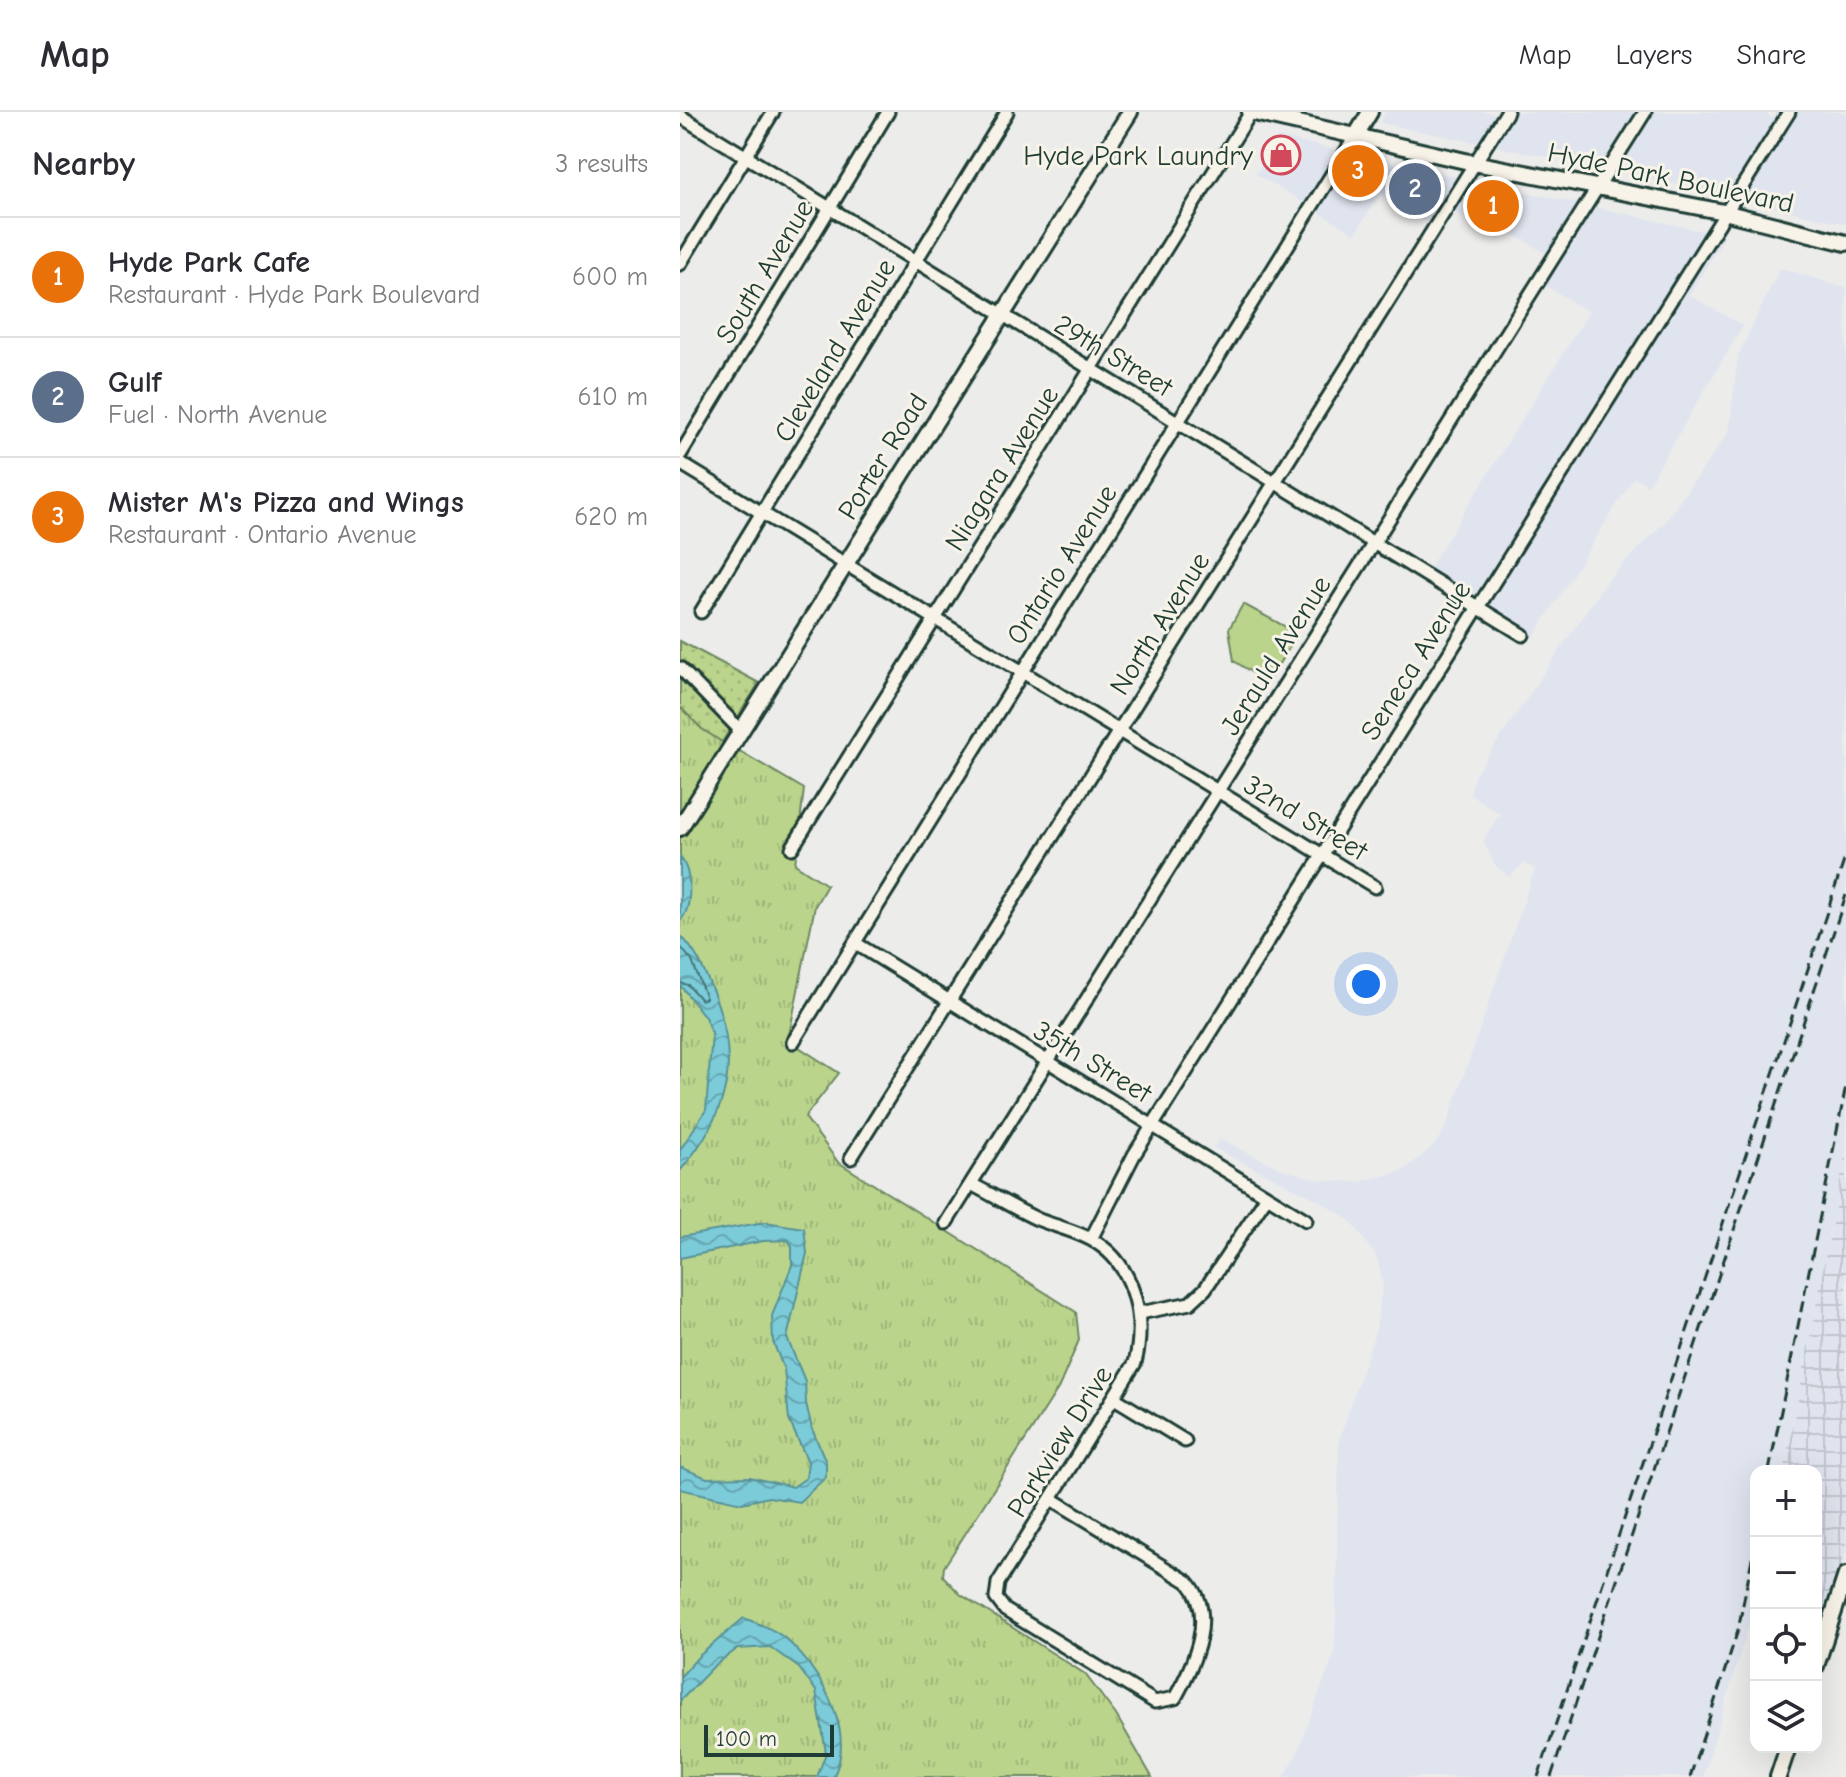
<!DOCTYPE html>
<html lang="en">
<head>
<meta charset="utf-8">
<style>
	body { margin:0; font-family:"Comic Neue",sans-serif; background:#f7f7f7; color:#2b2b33 }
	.controls { position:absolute; right:24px; bottom:24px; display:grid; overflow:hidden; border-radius:16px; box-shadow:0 8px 32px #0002 }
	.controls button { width:72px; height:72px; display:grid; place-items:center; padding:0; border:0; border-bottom:2px solid #e1e1e2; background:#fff; color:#2b2b33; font:40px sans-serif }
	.scale { position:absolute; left:24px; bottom:20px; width:130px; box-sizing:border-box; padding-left:8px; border:4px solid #1f3d34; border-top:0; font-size:22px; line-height:28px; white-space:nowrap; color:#1f3d34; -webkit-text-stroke:6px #f7f3e8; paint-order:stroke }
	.you { position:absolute; left:686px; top:872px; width:28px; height:28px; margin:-20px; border:6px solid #fff; border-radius:50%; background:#1a73e8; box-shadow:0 0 0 12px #1a73e833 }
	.badge { display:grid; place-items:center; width:52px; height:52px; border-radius:50%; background:#d1495b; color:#fff; font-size:26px; font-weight:700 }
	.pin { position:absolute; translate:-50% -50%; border:4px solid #fff; box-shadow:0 2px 8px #0006 }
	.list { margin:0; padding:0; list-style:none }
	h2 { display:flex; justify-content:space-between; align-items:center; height:104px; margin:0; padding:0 32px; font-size:34px }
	h2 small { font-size:26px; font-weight:400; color:#7c7c81 }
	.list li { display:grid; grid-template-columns:52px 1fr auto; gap:24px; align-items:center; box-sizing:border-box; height:120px; padding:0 32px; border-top:2px solid #e1e1e2 }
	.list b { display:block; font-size:30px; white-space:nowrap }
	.list p { margin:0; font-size:26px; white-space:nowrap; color:#7c7c81 }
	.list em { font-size:26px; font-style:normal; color:#7c7c81 }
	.icon { flex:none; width:44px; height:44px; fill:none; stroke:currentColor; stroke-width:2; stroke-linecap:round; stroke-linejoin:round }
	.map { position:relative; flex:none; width:1166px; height:1665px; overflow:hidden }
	header { display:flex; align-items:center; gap:48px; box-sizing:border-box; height:112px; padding:0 40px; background:#fff; border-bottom:2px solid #e1e1e2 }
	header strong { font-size:38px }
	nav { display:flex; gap:44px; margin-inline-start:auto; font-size:28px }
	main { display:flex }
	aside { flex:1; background:#fff }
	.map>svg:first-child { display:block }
	.built { fill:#dfe4ee }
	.industrial { fill:url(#industrial-grid) }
	.grass { fill:url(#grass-tufts); stroke:#6c8860; stroke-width:2 }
	.park { fill:url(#park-dots); stroke:#6c8860; stroke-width:2 }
	.pitch { fill:#bad48c; stroke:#6c8860; stroke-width:2 }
	.water { fill:url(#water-waves); stroke:#579297; stroke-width:2 }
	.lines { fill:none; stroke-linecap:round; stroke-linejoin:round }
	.shore { stroke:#447676; stroke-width:2 }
	.street-casing { stroke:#1f3d34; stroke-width:17 }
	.secondary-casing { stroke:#1f3d34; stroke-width:20 }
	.street { stroke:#f7f3e8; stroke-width:11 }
	.secondary { stroke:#f7f3e8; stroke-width:14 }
	.rail { stroke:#1f3d34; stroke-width:3; stroke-dasharray:12 6; stroke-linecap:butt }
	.labels { text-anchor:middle; stroke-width:6; stroke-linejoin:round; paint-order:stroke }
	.poi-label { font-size:28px; fill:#1f3d34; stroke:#f7f3e8; text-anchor:end }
	.street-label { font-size:28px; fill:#1f3d34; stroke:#f7f3e8 }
</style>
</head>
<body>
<header>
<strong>Map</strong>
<nav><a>Map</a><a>Layers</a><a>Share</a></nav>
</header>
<main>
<aside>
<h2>Nearby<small>3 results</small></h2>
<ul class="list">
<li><span class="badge" style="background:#e8710a">1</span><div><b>Hyde Park Cafe</b><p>Restaurant · Hyde Park Boulevard</p></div><em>600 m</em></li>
<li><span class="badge" style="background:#5c6f8a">2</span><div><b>Gulf</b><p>Fuel · North Avenue</p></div><em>610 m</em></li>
<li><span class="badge" style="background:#e8710a">3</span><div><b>Mister M's Pizza and Wings</b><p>Restaurant · Ontario Avenue</p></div><em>620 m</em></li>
</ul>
</aside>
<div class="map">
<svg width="1166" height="1665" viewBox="0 0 1166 1665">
	<defs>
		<pattern id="industrial-grid" width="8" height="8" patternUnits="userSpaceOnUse" patternTransform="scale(2)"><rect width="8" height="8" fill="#dfe4ee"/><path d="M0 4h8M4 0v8" fill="none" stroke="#bfc4cd"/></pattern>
		<pattern id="grass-tufts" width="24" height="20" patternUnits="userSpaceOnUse" patternTransform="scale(2)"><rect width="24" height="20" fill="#bad48c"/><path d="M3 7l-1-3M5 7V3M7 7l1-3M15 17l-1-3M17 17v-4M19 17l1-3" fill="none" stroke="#9fb779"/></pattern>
		<pattern id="park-dots" width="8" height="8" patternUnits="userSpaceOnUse" patternTransform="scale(2)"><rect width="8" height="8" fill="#bad48c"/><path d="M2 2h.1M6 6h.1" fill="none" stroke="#9fb779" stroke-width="1.8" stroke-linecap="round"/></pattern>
		<pattern id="water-waves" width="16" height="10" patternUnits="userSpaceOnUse" patternTransform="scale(2)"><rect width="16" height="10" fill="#7ccbd9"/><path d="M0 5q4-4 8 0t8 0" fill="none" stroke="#65a6b1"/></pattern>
	</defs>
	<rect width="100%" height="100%" fill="#ececeb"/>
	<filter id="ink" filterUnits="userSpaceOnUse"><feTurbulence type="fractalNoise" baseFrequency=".0125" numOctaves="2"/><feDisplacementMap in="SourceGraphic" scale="16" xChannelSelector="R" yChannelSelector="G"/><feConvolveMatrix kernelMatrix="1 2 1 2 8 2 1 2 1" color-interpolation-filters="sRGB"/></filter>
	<g filter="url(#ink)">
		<path class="built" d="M 705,0 L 807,0 L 832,6 L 836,0 L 1083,0 L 1093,6 L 1097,0 L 1166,0 L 1166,112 L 937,59 L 700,11 Z
			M 598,25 L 1045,124 L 1009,183 L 1063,214 L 968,373 L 954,365 L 853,526 L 747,460 L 909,200 L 852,165 L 866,141 L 824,117 L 818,126 L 760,92 L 747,111 L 700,82 L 675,122 L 576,62 Z
			M 1100,156 L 1166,176 L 1166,1039 L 1104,1359 L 1076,1359 L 1076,1488 L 1023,1665 L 604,1665 L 616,1644 L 655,1539 L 659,1328 L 696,1217 L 703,1172 L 697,1145 L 670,1108 L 638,1088 L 534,1036 L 540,1027 L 599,1056 L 638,1068 L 678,1070 L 723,1059 L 754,1034 L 766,1015 L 855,757 L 844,751 L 829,765 L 815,753 L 803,729 L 820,702 L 790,682 L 795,663 L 926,470 L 984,411 L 1049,320 L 1058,244 Z"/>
		<path class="industrial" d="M 1166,1039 L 1166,1438 L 1141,1512 L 1136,1510 L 1136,1359 L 1104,1359 Z"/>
		<path class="grass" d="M 0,595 L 22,617 L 124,677 L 115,752 L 147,773 L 135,794 L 108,928 L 159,961 L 125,1005 L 158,1050 L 396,1200 L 399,1228 L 379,1275 L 264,1455 L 263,1464 L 280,1482 L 405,1562 L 436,1603 L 472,1665 L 0,1665 Z"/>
		<path class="park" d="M 0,529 L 79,571 L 42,630 L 22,617 L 0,595 Z"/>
		<path class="pitch" d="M 563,492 L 606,515 L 613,530 L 587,570 L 554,549 L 549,517 Z"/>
		<path class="water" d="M 0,745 C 12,759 13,796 0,809 Z
			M 0,823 C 15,838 21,852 29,870 C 62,945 52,997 0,1059 L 0,1038 L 26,998 L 32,922 L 25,905 L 0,873 Z
			M 85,1110 L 124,1116 L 127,1141 L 107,1226 L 125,1269 L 126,1291 L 132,1317 L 146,1350 L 146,1365 L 119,1390 L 89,1385 L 62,1391 L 0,1377 L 0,1355 L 27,1366 L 70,1365 L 113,1375 L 126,1366 L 128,1350 L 109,1308 L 104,1257 L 93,1230 L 92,1204 L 112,1153 L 112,1134 L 108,1128 L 83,1129 L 0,1146 L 0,1125 Z
			M 64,1506 C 79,1512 97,1518 109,1530 C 141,1560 177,1621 153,1665 L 137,1665 L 146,1641 L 136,1579 L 119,1556 L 90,1535 L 57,1537 L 34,1554 L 0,1589 L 0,1565 L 19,1544 Z"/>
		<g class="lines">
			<path class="shore" d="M 0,834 L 12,849 L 26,886 L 21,888 L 8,873 L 0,871"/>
			<defs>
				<path id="street" d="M 0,4 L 843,523
					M 0,152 L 93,0
					M 0,343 L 208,0
					M 0,351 L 695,775
					M 21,500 L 327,0
					M 0,556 L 61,619
					M 112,736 L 571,0
					M 175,831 L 626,1108
					M 113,930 L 675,25
					M 171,1046 L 827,0
					M 291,1072 C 313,1083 335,1097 357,1107 C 374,1114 393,1118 410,1127 C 455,1150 466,1207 455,1251 L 318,1471 L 316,1486 L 325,1498 L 475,1590 L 495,1586 C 514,1552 537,1503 508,1470 L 372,1387
					M 266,1111 L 965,0
					M 411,1127 L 454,1043 L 1109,0
					M 460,1201 L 510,1191 L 525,1177 L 587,1084
					M 436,1287 L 505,1329"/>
				<path id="secondary" d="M 570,0 L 794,51 L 1044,100 L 1166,131
					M 675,25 L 690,0
					M 0,716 L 450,0
					M 1136,1554 L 1166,1463
					M 1098,1665 L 1108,1635"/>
			</defs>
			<use href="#street" class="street-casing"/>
			<use href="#secondary" class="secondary-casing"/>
			<use href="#street" class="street"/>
			<use href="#secondary" class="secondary"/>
			<path class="rail" d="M 1089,1359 L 1166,974
				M 858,1665 L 1166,743
				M 871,1665 L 1166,783
				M 1010,1665 L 1058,1518 L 1076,1426"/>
		</g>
	</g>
	<defs>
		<symbol id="shop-ring" viewBox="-11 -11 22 22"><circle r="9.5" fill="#f7f3e8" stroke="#d1495b" stroke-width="1.5"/><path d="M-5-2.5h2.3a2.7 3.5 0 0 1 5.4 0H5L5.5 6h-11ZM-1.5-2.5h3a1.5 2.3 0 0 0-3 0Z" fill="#d1495b"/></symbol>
	</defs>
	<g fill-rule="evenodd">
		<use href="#shop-ring" x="579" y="21" width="44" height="44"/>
	</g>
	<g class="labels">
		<g class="poi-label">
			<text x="573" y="53">Hyde Park Laundry</text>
		</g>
		<g class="street-label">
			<text transform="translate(991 65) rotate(12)" y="10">Hyde Park Boulevard</text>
			<text transform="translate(84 159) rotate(-59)" y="10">South Avenue</text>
			<text transform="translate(154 238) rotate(-59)" y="10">Cleveland Avenue</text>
			<text transform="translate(434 243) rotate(31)" y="10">29th Street</text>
			<text transform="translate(202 344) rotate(-58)" y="10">Porter Road</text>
			<text transform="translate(321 356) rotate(-58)" y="10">Niagara Avenue</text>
			<text transform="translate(381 452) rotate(-58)" y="10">Ontario Avenue</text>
			<text transform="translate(479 511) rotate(-58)" y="10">North Avenue</text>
			<text transform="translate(595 543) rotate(-58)" y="10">Jerauld Avenue</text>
			<text transform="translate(735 548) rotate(-58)" y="10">Seneca Avenue</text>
			<text transform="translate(626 705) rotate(31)" y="10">32nd Street</text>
			<text transform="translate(413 949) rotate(31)" y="10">35th Street</text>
			<text transform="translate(379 1329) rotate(-58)" y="10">Parkview Drive</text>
		</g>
	</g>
</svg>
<div class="controls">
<button>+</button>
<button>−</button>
<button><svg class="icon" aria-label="locate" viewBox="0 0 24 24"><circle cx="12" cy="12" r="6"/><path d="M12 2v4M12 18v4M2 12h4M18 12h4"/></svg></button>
<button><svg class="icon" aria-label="layers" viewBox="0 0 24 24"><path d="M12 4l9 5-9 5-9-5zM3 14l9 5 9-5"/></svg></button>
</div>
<div class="scale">100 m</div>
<div class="you"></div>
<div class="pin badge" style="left:813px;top:94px;background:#e8710a">1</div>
<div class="pin badge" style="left:735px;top:77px;background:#5c6f8a">2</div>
<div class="pin badge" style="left:678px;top:59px;background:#e8710a">3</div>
</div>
</main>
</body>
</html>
